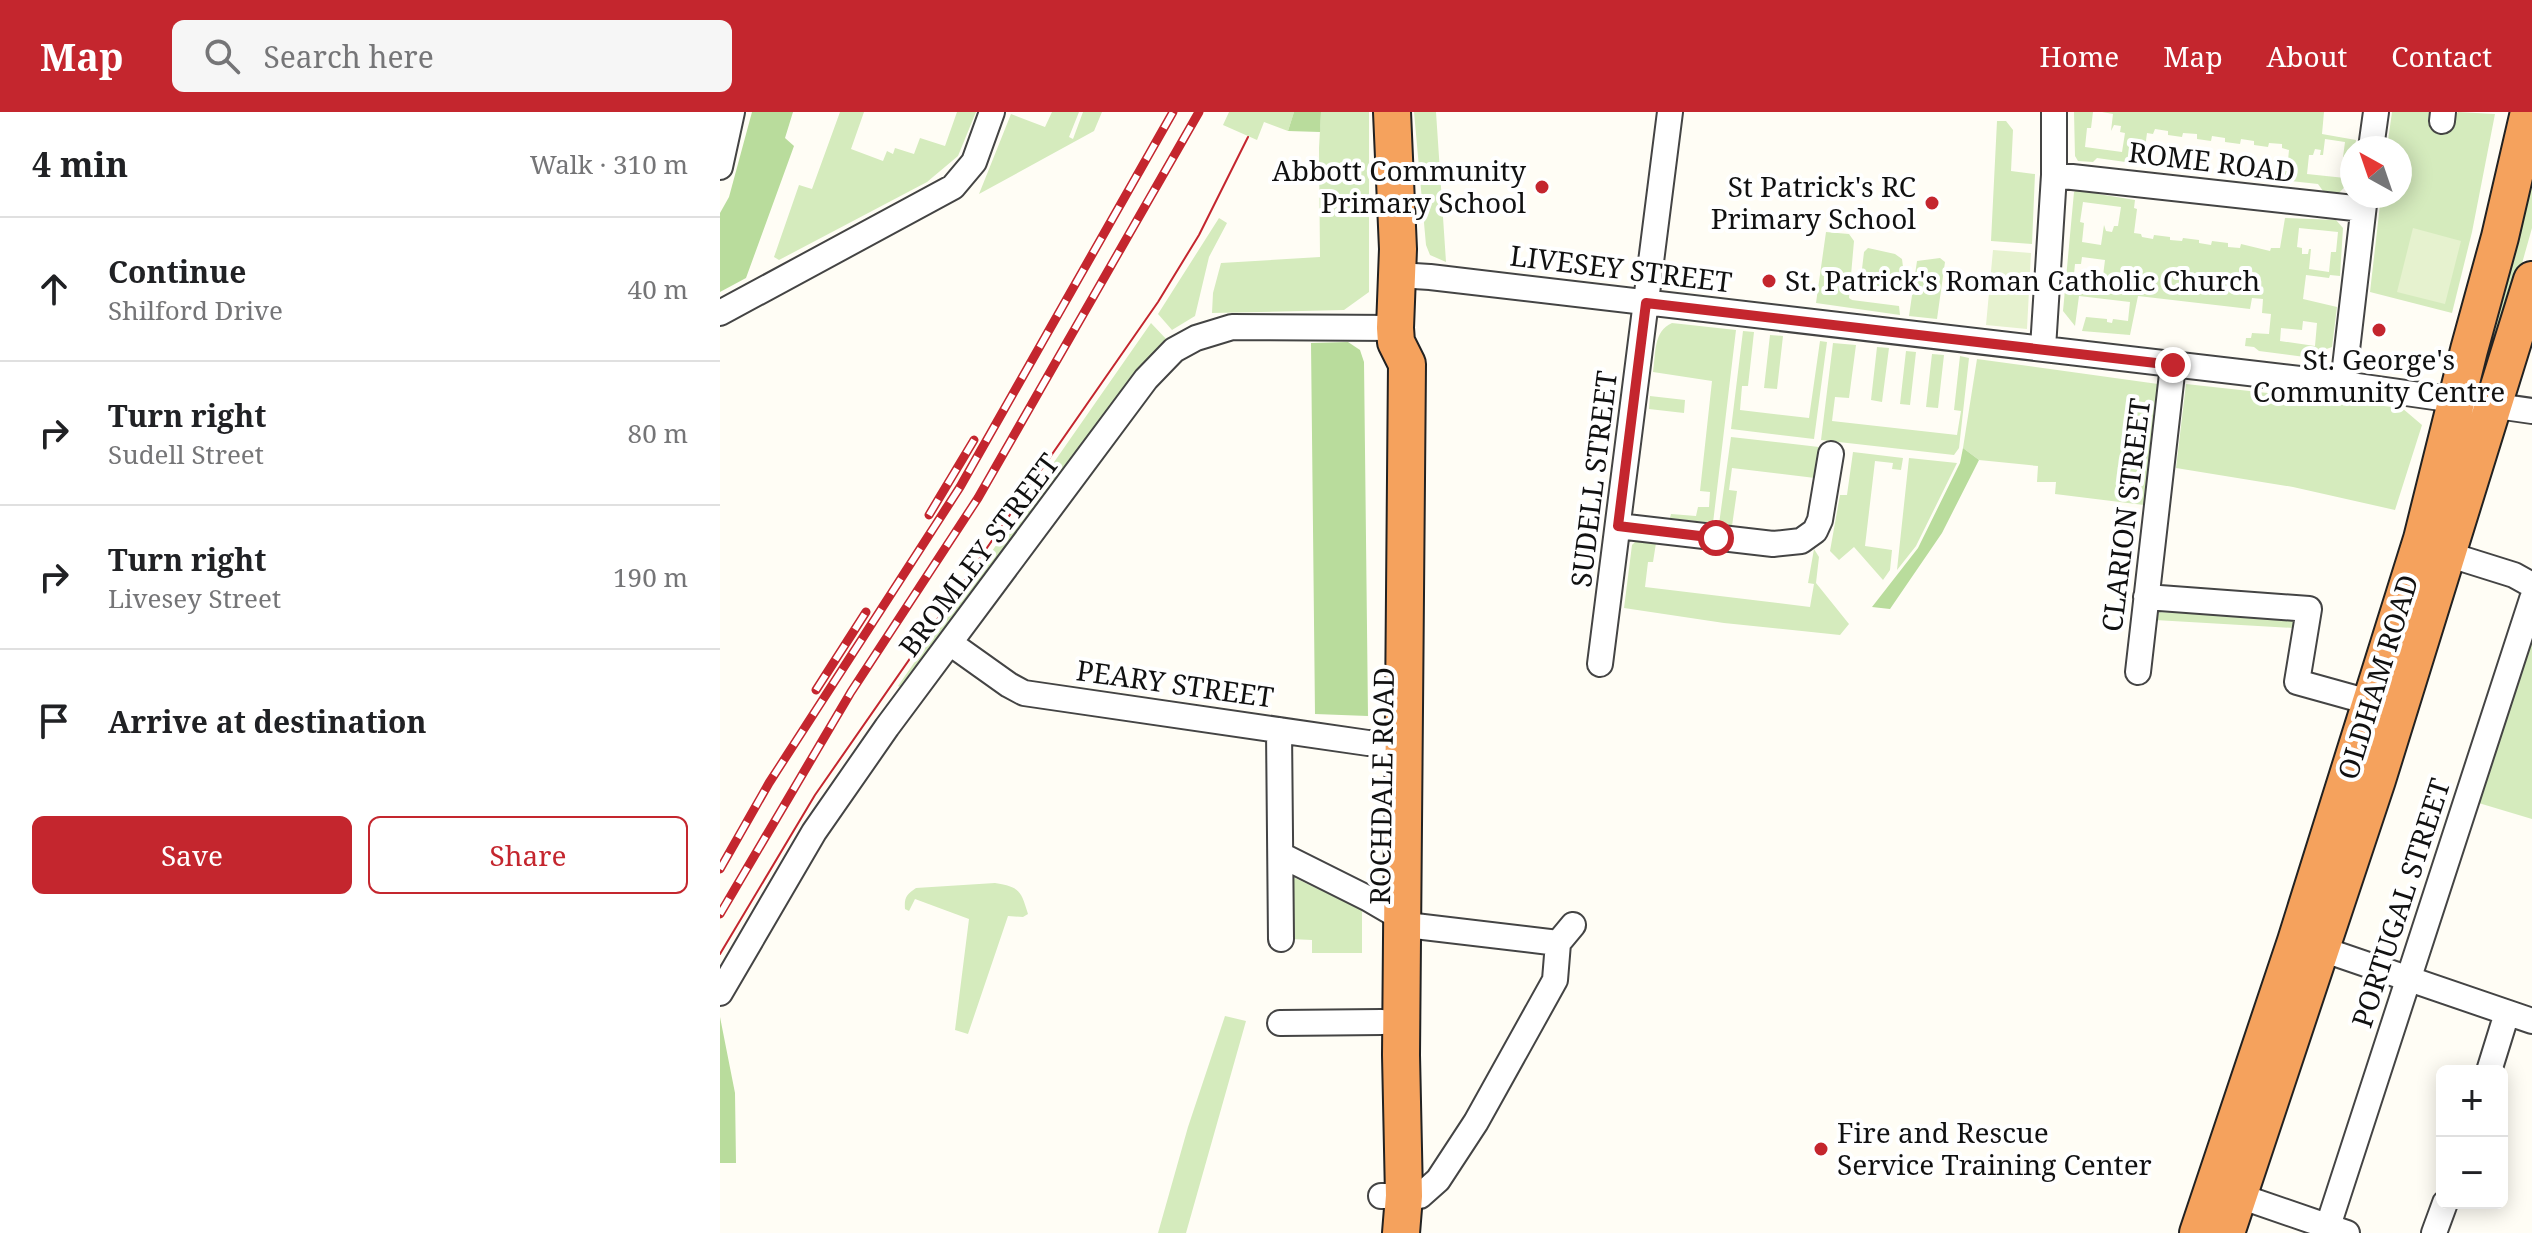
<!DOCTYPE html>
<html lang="en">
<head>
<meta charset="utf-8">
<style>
	body { margin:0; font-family:"Noto Serif",serif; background:#f6f6f6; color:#202124 }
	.controls { position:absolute; right:24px; bottom:24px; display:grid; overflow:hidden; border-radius:12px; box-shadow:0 4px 20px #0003 }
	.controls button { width:72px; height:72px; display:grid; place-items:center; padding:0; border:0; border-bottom:2px solid #e0e0e0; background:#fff; color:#202124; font:40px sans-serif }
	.compass { position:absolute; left:1620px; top:24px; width:72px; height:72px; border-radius:50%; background:#fff; box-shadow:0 4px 20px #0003; rotate:320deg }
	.stop { position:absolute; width:24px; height:24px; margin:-18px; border:6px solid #c4262e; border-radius:50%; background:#fff }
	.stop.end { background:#c4262e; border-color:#fff; box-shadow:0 2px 8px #0008 }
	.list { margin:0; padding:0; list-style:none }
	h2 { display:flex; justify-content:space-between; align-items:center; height:104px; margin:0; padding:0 32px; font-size:34px }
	h2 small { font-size:26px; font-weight:400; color:#757577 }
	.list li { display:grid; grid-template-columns:52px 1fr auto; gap:24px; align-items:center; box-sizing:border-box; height:144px; padding:0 32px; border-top:2px solid #e0e0e0 }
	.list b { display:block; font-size:30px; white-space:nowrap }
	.list p { margin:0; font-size:26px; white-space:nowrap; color:#757577 }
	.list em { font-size:26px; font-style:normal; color:#757577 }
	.actions { display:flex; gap:16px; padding:24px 32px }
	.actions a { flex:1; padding:18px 0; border:2px solid #c4262e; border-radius:12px; text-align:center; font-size:28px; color:#c4262e }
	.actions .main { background:#c4262e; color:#fff }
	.icon { flex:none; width:44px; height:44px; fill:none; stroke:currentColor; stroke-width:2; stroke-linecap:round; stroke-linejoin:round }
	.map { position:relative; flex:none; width:1812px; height:1121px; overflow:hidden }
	header { display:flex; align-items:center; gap:48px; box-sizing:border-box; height:112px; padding:0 40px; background:#c4262e; color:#fff }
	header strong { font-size:38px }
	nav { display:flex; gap:44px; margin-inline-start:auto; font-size:28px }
	.search { width:560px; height:72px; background:#f6f6f6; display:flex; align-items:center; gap:20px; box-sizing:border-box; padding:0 28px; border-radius:12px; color:#757577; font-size:30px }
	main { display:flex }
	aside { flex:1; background:#fff }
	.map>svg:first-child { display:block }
	.green { fill:#d5ebbd; fill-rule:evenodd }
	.forest { fill:#b9dc9c }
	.pitch { fill:#e6f2cf }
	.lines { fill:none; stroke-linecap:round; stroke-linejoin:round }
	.minor-casing { stroke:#444; stroke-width:28 }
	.highway-casing { stroke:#222; stroke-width:40 }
	.minor { stroke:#fff; stroke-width:24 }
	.highway { stroke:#f5a25d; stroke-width:36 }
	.tram { stroke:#c4262e; stroke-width:2 }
	.rail-casing { stroke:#c4262e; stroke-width:9 }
	.rail { stroke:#fff; stroke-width:6; stroke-dasharray:18; stroke-linecap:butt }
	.route { stroke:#c4262e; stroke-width:10 }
	.poi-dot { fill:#c4262e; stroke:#fff; stroke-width:3 }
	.labels { text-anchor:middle; stroke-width:8; stroke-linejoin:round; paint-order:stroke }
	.street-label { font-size:28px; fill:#111; stroke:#fff }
	.poi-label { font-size:28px; fill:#111; stroke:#fff; text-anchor:end }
</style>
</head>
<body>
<header>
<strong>Map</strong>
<div class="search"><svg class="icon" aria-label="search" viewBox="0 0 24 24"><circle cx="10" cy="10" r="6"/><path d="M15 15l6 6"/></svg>Search here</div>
<nav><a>Home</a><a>Map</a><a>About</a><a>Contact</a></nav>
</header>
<main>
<aside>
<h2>4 min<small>Walk · 310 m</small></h2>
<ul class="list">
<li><svg class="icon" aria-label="ahead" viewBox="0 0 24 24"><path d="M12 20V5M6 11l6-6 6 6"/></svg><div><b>Continue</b><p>Shilford Drive</p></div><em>40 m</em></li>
<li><svg class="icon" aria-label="right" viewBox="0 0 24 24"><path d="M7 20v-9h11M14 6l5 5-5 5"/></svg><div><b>Turn right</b><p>Sudell Street</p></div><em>80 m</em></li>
<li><svg class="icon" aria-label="right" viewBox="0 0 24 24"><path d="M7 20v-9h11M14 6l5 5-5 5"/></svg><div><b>Turn right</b><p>Livesey Street</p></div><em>190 m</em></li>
<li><svg class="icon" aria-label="arrive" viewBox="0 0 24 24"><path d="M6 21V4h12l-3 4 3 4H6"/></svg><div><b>Arrive at destination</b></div></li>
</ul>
<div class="actions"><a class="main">Save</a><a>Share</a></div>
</aside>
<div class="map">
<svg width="1812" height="1121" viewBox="0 0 1812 1121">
	<rect width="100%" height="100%" fill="#fffdf5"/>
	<path class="green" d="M 120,0 L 144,0 L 131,37 L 163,49 L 167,39 L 173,42 L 175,36 L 194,42 L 200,26 L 225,34 L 237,0 L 256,0 L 238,44 L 207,70 L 59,148 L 54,145 L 79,73 L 92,77 Z
		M 332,0 L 359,0 L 349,25 L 353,27 L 363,0 L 382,0 L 374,19 L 259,82 L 291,2 L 325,15 Z
		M 509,0 L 574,0 L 568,19 L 544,10 L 537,28 L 503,13 Z
		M 601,0 L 649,0 L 649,180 L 624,198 L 492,201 L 493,181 L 501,151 L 600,145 L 599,36 Z
		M 694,0 L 716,0 L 726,150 L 710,143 L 706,133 Z
		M 1354,0 L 1373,0 L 1371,16 L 1367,16 L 1365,35 L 1402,40 L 1405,21 L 1400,20 L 1401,14 L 1394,13 L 1391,19 L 1393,2 L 1382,0 L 1604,0 L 1602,22 L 1636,28 L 1635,36 L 1632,36 C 1632,53 1633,69 1619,81 L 1603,79 L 1598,72 L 1552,67 L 1553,58 L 1567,59 L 1569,38 L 1562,36 L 1562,32 L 1549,31 L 1548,35 L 1534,33 L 1534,29 L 1521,27 L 1520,32 L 1505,30 L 1505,26 L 1492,24 L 1491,29 L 1477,27 L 1477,22 L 1463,21 L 1462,25 L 1448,23 L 1448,19 L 1435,17 L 1433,22 L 1427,21 L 1424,43 L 1421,43 L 1420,52 L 1377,46 L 1373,50 L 1358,49 L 1355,44 ZM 1605,27 L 1625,30 L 1623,45 L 1628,46 L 1625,66 L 1587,62 L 1589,43 L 1593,43 L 1595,37 L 1601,38 L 1600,43 L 1603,43 Z
		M 1672,0 L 1711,0 L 1734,5 L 1738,0 L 1775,2 L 1752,120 L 1732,201 L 1650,180 L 1661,84 L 1680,84 L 1680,36 L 1667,36 Z
		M 1277,9 L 1286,9 L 1293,18 L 1291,59 L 1315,62 L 1312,132 L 1271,129 Z
		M 1812,40 L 1812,116 L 1777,240 L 1762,235 Z
		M 1358,77 L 1373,78 L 1378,82 L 1415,88 L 1414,96 L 1417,97 L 1414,121 L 1421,122 L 1422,125 L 1433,127 L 1434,123 L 1450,125 L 1450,128 L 1462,129 L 1463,126 L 1479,128 L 1479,131 L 1491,133 L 1492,129 L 1508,131 L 1508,135 L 1520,136 L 1521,132 L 1550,139 L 1551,136 L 1560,136 L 1565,106 L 1616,108 L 1623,116 L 1620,164 L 1610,163 L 1609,166 L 1586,163 L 1583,187 L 1617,195 L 1612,235 L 1585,245 L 1539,239 L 1534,235 L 1525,234 L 1526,226 L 1531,226 L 1532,221 L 1549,222 L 1551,202 L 1542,201 L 1543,187 L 1532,186 L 1530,197 L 1418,184 L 1410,223 L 1362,219 L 1366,205 L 1387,207 L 1387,210 L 1392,211 L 1393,207 L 1408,209 L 1410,190 L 1359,184 L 1355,214 L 1343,199 L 1354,80 ZM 1363,90 L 1401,95 L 1398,114 L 1394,114 L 1392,120 L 1386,119 L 1384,113 L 1381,133 L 1362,130 L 1364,111 L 1360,110 ZM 1579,116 L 1618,120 L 1616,140 L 1611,140 L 1609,160 L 1589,157 L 1591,137 L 1589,137 L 1588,142 L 1582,142 L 1582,136 L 1577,135 ZM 1362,145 L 1385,148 L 1382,172 L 1359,170 L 1359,163 L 1354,162 L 1355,152 L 1361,152 ZM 1583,209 L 1597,211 L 1595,234 L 1560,229 L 1561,216 L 1582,218 Z
		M 499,106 L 507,111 L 489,145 L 475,204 L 452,218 L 438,202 Z
		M 1106,120 L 1129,122 L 1134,129 L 1129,186 L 1132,188 L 1179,194 L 1180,203 L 1096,191 Z
		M 1148,136 L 1175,142 L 1182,147 L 1183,155 L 1179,180 L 1144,178 L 1140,174 L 1144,140 Z
		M 1220,146 L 1225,150 L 1217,207 L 1189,204 L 1197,149 Z
		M 431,211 L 448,229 L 428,246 L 183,577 L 178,574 Z
		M 952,211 L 1016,218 L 993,411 L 950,406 L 951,402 L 976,404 L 978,395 L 989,395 L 990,380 L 980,379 L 992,269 L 933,260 C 936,242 933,219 952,211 Z
		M 1023,219 L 1034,220 L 1028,274 L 1022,274 L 1020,298 L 1089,306 L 1100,229 L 1107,230 L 1094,327 L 1011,317 Z
		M 1050,223 L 1063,224 L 1057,277 L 1044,276 Z
		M 1113,231 L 1136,233 L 1129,286 L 1115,285 L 1112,309 L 1237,323 L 1241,299 L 1234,298 L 1240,244 L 1249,246 L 1239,336 L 1234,343 L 1101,328 Z
		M 1157,235 L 1169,236 L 1162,290 L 1151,288 Z
		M 1186,239 L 1196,240 L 1190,293 L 1180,292 Z
		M 1212,242 L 1224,243 L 1218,296 L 1206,295 Z
		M 1257,247 L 1438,272 L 1424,393 L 1335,382 L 1336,370 L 1317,370 L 1318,354 L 1259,348 L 1243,336 Z
		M 1466,272 L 1682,296 L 1702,313 L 1675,398 L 1573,375 L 1456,356 Z
		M 930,284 L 965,288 L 964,301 L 929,297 Z
		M 1011,325 L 1099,335 L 1095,366 L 1012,356 L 1009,378 L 1017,379 L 1012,414 L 999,412 Z
		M 1133,340 L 1183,346 L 1181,358 L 1172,357 L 1173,351 L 1155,349 L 1145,434 L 1172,438 L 1170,458 L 1163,468 L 1134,435 L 1119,448 L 1110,439 L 1120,383 L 1127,383 Z
		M 1189,346 L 1237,351 L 1196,434 L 1177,458 Z
		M 916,429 L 936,431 L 933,450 L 928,450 L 925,475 L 1090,495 L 1094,472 L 1088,471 L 1094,437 L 1099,445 L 1096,471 L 1129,512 L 1120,523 L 1004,511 L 904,496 L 912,433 Z
		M 1436,500 L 1582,506 L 1574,516 L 1435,508 Z
		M 1812,512 L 1812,707 L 1752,689 Z
		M 571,764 L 642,798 L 642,841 L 592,841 L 592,828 L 571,827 Z
		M 275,771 C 300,775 301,779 308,802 L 303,805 L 288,804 L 248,922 L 235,918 L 249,807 L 195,787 L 189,799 L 185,797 C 184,785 187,782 196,776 Z
		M 505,904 L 526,909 L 466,1121 L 438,1121 L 468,1015 Z"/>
	<path class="forest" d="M 32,0 L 73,0 L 65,26 L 74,34 L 26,166 L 0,180 L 0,101 L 9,85 Z
		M 574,0 L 601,0 L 600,20 L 568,19 Z
		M 628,230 L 640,238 L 644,250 L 648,604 L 595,602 L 591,231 Z
		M 1243,336 L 1259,348 L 1222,421 L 1170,497 L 1152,495 L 1198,436 L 1240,351 Z
		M 0,905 L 15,981 L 16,1051 L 0,1051 Z"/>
	<path class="pitch" d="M 1693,116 L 1741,129 L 1725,192 L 1677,180 Z
		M 1273,138 L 1311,141 L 1307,217 L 1266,213 Z"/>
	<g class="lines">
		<defs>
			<path id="minor" d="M 1722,9 L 1723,0
				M 1651,36 L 1656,0
				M 0,55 L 12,0
				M 1334,63 L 1643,97
				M 678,163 L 710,165 L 1623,272 L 1812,299
				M 0,201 L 233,75 L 254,50 L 272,0
				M 1323,236 L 1334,63 L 1334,0
				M 1623,272 L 1645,84
				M 898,414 L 1053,432 L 1081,429 L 1095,419 L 1100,408 L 1111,342
				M 1727,442 L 1794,463 L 1812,473
				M 1426,485 L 1589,497 L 1577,570 L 1649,590
				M 230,531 L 289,573 L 304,581 L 648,631 L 686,632
				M 880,552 L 950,0
				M 1418,560 L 1453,253
				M 559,618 L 561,827
				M 561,743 L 647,786 L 695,814 L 838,831
				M 1590,833 L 1812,909
				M 0,881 L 94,720 L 167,615 L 426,267 L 454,238 L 476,226 L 512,215 L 675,216
				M 560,911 L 662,910
				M 1769,959 L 1787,901
				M 1505,1079 L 1627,1121
				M 661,1084 L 700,1084 L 718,1068 L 756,1010 L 835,868 L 838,831 L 853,813
				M 1608,1114 L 1812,487
				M 1714,1121 L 1725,1091"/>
			<path id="highway" d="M 672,0 L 678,137 L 675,216 L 676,230 L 687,252 L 681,943 L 684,1084 L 681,1121
				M 1478,1121 L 1576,829 L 1702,427 L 1749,238 L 1780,125 L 1809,0
				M 1506,1121 L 1657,668 L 1812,168"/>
		</defs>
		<use href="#minor" class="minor-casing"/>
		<use href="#highway" class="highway-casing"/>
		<use href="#minor" class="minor"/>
		<use href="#highway" class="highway"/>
		<path class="tram" d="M 0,842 L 95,683 L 438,190 L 479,123 L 528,25"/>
		<defs>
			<path id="rail" d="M 209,403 L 254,328
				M 96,578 L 146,500
				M 0,757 L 49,671 L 240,375 L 453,0
				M 0,802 L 131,580 L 258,386 L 479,0"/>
		</defs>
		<use href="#rail" class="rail-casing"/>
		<use href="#rail" class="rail"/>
	</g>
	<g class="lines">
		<path class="route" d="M 996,426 L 898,414 L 926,191 L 1453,253"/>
	</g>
	<g class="poi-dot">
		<circle cx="822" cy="75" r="8"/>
		<circle cx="1212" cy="91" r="8"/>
		<circle cx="1049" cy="169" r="8"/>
		<circle cx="1659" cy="218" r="8"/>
		<circle cx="1101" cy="1037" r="8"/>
	</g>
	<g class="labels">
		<g class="street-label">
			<text transform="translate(1492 50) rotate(7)" y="10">ROME ROAD</text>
			<text transform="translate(901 157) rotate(7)" y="10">LIVESEY STREET</text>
			<text transform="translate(874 367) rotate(-83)" y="10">SUDELL STREET</text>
			<text transform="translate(1406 403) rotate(-83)" y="10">CLARION STREET</text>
			<text transform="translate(259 443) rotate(-53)" y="10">BROMLEY STREET</text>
			<text transform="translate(1658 565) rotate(-73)" y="10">OLDHAM ROAD</text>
			<text transform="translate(455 572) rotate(8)" y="10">PEARY STREET</text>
			<text transform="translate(662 674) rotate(-89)" y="10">ROCHDALE ROAD</text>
			<text transform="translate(1681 791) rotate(-72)" y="10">PORTUGAL STREET</text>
		</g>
		<g class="poi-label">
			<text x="806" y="69">Abbott Community<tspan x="806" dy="32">Primary School</tspan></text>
			<text x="1196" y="85">St Patrick's RC<tspan x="1196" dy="32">Primary School</tspan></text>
			<text x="1065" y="179" text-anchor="start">St. Patrick's Roman Catholic Church</text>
			<text x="1659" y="258" text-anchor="middle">St. George's<tspan x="1659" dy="32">Community Centre</tspan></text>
			<text x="1117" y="1031" text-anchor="start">Fire and Rescue<tspan x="1117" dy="32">Service Training Center</tspan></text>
		</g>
	</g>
</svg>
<div class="controls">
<button>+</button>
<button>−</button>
</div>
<svg class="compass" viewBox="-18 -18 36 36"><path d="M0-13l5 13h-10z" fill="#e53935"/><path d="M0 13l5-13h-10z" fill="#757577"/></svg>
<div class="stop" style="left:996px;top:426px"></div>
<div class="stop end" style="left:1453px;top:253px"></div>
</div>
</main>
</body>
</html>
